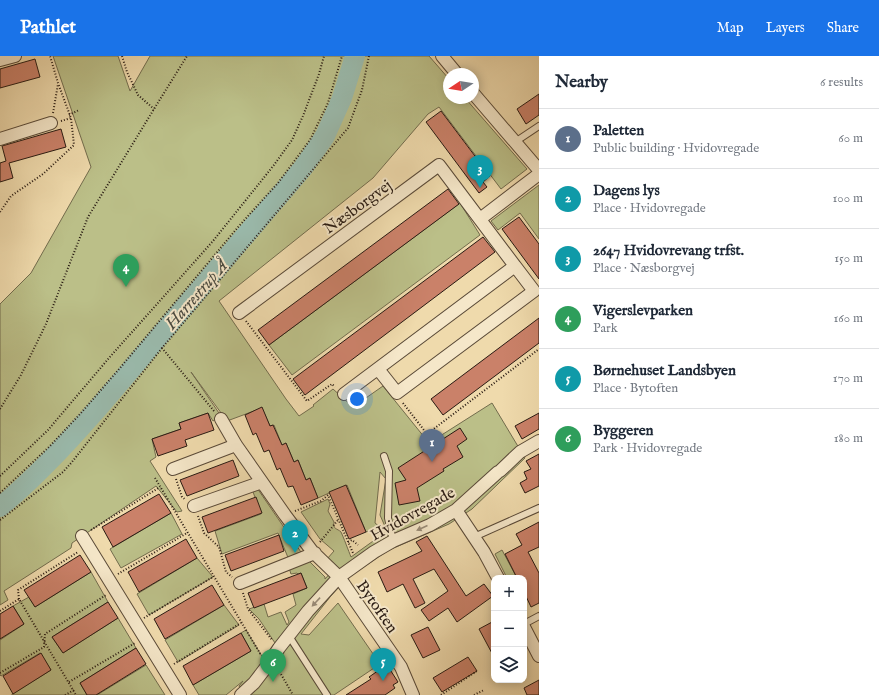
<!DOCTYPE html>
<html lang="en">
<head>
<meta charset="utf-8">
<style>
	body { margin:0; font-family:"IM FELL English",serif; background:#f6f6f7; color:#1f2937 }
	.controls { position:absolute; right:12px; bottom:12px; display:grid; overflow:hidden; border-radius:8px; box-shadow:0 2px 10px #0003 }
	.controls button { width:36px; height:36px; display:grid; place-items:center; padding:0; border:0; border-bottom:1px solid #e0e1e3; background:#fff; color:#1f2937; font:20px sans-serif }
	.compass { position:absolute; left:443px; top:12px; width:36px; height:36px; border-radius:50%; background:#fff; box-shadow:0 2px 10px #0003; rotate:258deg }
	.you { position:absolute; left:357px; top:343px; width:14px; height:14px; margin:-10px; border:3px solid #fff; border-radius:50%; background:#1a73e8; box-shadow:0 0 0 6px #1a73e833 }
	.badge { display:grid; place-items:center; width:26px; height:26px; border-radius:50%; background:#1a73e8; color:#fff; font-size:13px; font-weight:700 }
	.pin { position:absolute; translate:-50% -33px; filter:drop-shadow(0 1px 2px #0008) }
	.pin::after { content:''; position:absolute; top:21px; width:14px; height:12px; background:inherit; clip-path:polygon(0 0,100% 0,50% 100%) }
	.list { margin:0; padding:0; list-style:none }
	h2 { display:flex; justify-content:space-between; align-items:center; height:52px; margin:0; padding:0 16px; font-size:17px }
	h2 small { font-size:13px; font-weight:400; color:#747a83 }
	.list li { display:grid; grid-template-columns:26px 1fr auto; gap:12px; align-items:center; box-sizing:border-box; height:60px; padding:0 16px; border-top:1px solid #e0e1e3 }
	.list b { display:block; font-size:15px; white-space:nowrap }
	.list p { margin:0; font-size:13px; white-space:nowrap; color:#747a83 }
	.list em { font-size:13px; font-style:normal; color:#747a83 }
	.icon { flex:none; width:22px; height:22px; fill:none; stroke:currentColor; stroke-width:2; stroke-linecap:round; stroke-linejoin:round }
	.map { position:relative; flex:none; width:539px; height:639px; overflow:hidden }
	header { display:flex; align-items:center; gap:24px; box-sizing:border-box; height:56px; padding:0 20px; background:#1a73e8; color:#fff }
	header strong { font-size:19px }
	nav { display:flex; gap:22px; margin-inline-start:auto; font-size:14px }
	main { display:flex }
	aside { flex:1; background:#fff }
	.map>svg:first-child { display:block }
	.green { fill:#bbbf88; stroke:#726c4d }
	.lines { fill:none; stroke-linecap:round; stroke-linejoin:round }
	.river { stroke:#9abaac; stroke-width:20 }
	.building { fill:#ca8169; stroke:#281a12 }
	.lane-casing { stroke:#5a4a38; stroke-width:8 }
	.street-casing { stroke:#5a4a38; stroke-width:14 }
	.path { stroke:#281a12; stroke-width:2; stroke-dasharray:1 2; stroke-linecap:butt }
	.lane { stroke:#f5e7c9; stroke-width:6 }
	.street { stroke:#f5e7c9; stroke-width:12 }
	.oneway { fill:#998b77 }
	.labels { text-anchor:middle; stroke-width:4; stroke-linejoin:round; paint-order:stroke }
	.street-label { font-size:16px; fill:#281a12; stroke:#f5e7c9 }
	.water-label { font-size:17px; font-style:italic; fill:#4a4a40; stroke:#f5e7c9 }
</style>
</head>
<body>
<header>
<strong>Pathlet</strong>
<nav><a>Map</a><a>Layers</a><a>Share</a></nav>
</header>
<main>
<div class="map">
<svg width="539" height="639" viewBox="0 0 539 639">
	<rect width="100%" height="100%" fill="#efdaac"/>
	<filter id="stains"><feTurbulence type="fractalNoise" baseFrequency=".005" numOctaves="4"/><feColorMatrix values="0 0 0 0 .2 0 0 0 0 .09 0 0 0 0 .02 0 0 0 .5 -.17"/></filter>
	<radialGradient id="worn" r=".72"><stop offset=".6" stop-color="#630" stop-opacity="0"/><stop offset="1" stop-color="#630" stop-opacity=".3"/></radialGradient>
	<path class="green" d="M 53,0 L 118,0 L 130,35 L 150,0 L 429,0 L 449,23 L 449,42 L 465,42 L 527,113 L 501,133 L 439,51 L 428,58 L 373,122 L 219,245 L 286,343 L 299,360 L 314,350 L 313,349 L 333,333 L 353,351 L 383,330 L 429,387 L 492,347 L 525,402 L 472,453 L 449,468 L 389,494 L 347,522 L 330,541 L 301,578 L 309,579 L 338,547 L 380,608 L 334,639 L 243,639 L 239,630 L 243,625 L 226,639 L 199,639 L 193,629 L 251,595 L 241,577 L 246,574 L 263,602 L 269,596 L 275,587 L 259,563 L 249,553 L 264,548 L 268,561 L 281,556 L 287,569 L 289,566 L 285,556 L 296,549 L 293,538 L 307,532 L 301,517 L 298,518 L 297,517 L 291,518 L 289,512 L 308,504 L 325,521 L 325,523 L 334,513 L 327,503 L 334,495 L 320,483 L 301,456 L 328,443 L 330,448 L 328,455 L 334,466 C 333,474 337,472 341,476 C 343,480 349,496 351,501 L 387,475 L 380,459 L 386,423 L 380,416 L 375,467 L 380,471 L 366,476 L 347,429 L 318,442 L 310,422 L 306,424 L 298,404 L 294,406 L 286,387 L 282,389 L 274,369 L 270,370 L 262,352 L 227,365 L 191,316 L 221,360 L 213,365 L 208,357 L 179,367 L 181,373 L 152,383 L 156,401 L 150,405 L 182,455 L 177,456 L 156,430 L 72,487 L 71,492 L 4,535 L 8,544 L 0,549 L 0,248 L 31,217 L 91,111 Z
		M 539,129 L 539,183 L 520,157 L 498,174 L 491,165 Z
		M 460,147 L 480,179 L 292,319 L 269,289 Z
		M 257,432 L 303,499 L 289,504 L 278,477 L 222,498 L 215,475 L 261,458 L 252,433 Z
		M 171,457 L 182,478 L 121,512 L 110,493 Z
		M 502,494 L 517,522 L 507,522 L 495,498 Z
		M 197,502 L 213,521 L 149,559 L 137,538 Z
		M 91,516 L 108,546 L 52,581 L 63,597 L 118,562 L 136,592 L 80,627 L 87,639 L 12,639 L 12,638 L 51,614 L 40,597 L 1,620 L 0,619 L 0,584 L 24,568 L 13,550 L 29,541 L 35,551 Z
		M 224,549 L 239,569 L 178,606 L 165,584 Z
		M 146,609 L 165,639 L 97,639 Z"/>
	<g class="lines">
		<path class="river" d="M 0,451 C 36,421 67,387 98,352 L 303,112 L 325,80 L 342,42 L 355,0"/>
	</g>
	<path class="building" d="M 35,3 L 40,21 L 0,32 L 0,13 Z
		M 539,38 L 539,59 L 526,68 L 517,53 Z
		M 441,55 L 490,120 L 483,126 L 487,131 L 479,137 L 426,66 Z
		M 61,73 L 66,91 L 9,107 L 13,122 L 0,126 L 0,107 L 6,105 L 2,90 Z
		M 448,133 L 459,148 L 269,289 L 258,274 Z
		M 519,161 L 539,188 L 539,223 L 502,173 Z
		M 483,181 L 495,196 L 305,339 L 293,323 Z
		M 539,262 L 539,287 L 443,359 L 431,343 Z
		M 262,351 L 270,370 L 273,369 L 282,389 L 286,387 L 294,406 L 298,404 L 306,424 L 310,422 L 318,442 L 301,449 L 293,430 L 288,431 L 280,412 L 277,414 L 269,394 L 264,396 L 256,377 L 253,379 L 245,359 Z
		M 208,357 L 214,374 L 185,384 L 187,390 L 158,400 L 152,383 L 181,373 L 179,367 Z
		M 539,357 L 539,373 L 522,383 L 515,370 Z
		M 460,372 L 467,383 L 457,390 L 463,401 L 443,413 L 444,415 L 417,432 L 420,445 L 399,449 L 395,427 L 406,424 L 398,412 Z
		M 539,398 L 539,430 L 525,437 L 520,427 L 527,423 L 524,416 L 531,413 L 526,405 Z
		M 233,404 L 239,420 L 187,440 L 180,424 Z
		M 346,429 L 366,476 L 349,483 L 329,436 Z
		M 159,438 L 171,457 L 113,491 L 102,471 Z
		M 256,441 L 262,457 L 208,477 L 202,461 Z
		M 539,466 L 539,491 L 528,496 L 539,517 L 539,547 L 531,551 L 524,536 L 524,522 L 517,522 L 505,498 L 522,489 L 516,478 Z
		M 279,479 L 284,495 L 231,515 L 225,499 Z
		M 427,480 L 466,540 L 484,528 L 493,540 L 457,566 L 448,552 L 429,565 L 421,554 L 448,535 L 434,513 L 413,523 L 425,547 L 415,552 L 403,528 L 387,536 L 378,516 L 422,495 L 416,486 Z
		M 186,483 L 197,502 L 139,536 L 128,516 Z
		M 80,499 L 91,516 L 35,551 L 24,534 Z
		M 301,517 L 307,532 L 254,552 L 248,537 Z
		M 212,529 L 224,549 L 165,583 L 154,563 Z
		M 108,546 L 118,562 L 63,597 L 52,581 Z
		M 13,550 L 24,568 L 0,583 L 0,558 Z
		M 494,565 L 494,601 L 479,573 Z
		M 428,571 L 440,594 L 423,602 L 411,579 Z
		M 241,577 L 251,595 L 193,629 L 183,610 Z
		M 136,592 L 146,608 L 96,639 L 87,639 L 80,627 Z
		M 41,597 L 51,614 L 13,638 L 3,620 Z
		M 468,601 L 477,615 L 442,636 L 433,622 Z
		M 382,612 L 384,615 L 389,612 L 398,626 L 393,629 L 395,632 L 385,639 L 346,639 L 371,623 L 369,621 Z
		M 539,624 L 539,639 L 527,639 L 524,632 Z"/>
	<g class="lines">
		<defs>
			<path id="lane" d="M 515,86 L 539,70
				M 384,400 L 389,415 L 388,462 L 393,485
				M 474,481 L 539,452
				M 524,568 L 539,560
				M 289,580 L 327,639"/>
			<path id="street" d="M 442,0 L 457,18
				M 0,4 L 15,0
				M 473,37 L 539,114
				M 0,83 L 51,67
				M 480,163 L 539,118
				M 239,257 L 439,109 L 515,210 L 344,338
				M 378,313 L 397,337 L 534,235 L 515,210
				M 221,363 L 236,389 L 285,459 L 312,495 L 339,521 L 401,611 L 413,639
				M 173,413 L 236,389
				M 500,415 L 520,396 L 539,385
				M 194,450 L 262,426
				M 456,454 L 484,496 L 498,522
				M 82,480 L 180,639
				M 240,527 L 315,497
				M 524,571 L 539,600
				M 241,639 L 254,627 L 267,610 L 279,592 L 308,555 L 339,521 L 374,496 L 393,485 L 430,469 L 456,454 L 498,416"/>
		</defs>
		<use href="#lane" class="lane-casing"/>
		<use href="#street" class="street-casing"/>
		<path class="path" d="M 122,0 L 127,16 L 138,39 L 154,53
			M 53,57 L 58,28
			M 69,59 L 79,54
			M 61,65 L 71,62
			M 0,156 L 11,140 L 43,118 L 74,89 L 71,62 L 58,27 L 50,0
			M 246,265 L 307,345 L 332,328 L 335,331
			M 403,347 L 427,378 L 539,293
			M 0,353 L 21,319 L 46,268 L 88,161 L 154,53 L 187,0
			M 214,355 L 162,292 L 348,72 L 362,34 L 369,0
			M 0,420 L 48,374 L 109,302 L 213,185 L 274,109 L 292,84 L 303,60 L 319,18 L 324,0
			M 155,422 L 261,599
			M 176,423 L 182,441 L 186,444
			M 0,437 L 50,390 L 81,357 L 120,312 L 239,170 L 278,127 L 310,84 L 328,47 L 342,0
			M 295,455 L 321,445 L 328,439 L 353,497
			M 198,460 L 204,477 L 219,491 L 226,516 L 232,521
			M 0,464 L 63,416 L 72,406 L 162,292
			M 91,474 L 160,431
			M 320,486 L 338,464
			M 348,486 L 352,484 L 358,489
			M 118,518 L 187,477
			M 243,537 L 248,553 L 272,584
			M 19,543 L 18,534 L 78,496
			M 0,555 L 19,543 L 76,639
			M 144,562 L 213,521
			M 174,608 L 241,567
			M 278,613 L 293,639
			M 0,617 L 44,591 L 45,578 L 106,539
			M 69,626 L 135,587
			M 65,639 L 74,634
			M 441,639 L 477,615
			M 474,639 L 484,634"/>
		<use href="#lane" class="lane"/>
		<use href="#street" class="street"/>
	</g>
	<defs><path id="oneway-solid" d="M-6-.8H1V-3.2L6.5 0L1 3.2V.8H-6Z"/></defs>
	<g class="oneway">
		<use href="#oneway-solid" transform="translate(422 472) rotate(156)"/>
		<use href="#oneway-solid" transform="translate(316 546) rotate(133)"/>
	</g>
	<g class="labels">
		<g class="street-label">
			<text transform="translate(357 150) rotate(-36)" y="6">Næsborgvej</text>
			<text transform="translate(412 457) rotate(-29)" y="6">Hvidovregade</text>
			<text transform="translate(378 550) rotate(55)" y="6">Bytoften</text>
		</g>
		<g class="water-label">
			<text transform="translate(196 238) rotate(-49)" y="6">Harrestrup Å</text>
		</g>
	</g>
	<rect width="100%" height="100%" filter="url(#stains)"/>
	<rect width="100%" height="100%" fill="url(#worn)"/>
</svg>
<div class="controls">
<button>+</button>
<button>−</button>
<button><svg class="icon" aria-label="layers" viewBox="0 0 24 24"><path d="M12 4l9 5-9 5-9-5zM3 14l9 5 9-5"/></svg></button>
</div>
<svg class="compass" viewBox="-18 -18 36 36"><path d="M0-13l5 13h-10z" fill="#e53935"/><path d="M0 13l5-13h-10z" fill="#747a83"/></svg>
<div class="you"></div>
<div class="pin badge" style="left:432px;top:406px;background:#5c6f8a">1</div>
<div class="pin badge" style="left:295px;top:497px;background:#0f9aa8">2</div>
<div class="pin badge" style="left:480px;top:132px;background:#0f9aa8">3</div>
<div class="pin badge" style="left:126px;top:231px;background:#2e9e5b">4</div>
<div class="pin badge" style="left:383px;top:625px;background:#0f9aa8">5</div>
<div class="pin badge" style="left:273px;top:626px;background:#2e9e5b">6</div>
</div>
<aside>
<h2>Nearby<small>6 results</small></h2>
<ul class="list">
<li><span class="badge" style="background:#5c6f8a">1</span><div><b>Paletten</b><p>Public building · Hvidovregade</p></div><em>60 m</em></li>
<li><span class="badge" style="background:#0f9aa8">2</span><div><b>Dagens lys</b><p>Place · Hvidovregade</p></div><em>100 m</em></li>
<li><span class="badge" style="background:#0f9aa8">3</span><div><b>2647 Hvidovrevang trfst.</b><p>Place · Næsborgvej</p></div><em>150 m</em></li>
<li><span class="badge" style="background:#2e9e5b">4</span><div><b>Vigerslevparken</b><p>Park</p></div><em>160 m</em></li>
<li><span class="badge" style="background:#0f9aa8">5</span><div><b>Børnehuset Landsbyen</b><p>Place · Bytoften</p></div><em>170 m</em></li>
<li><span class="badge" style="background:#2e9e5b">6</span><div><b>Byggeren</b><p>Park · Hvidovregade</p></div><em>180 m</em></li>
</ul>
</aside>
</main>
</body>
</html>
